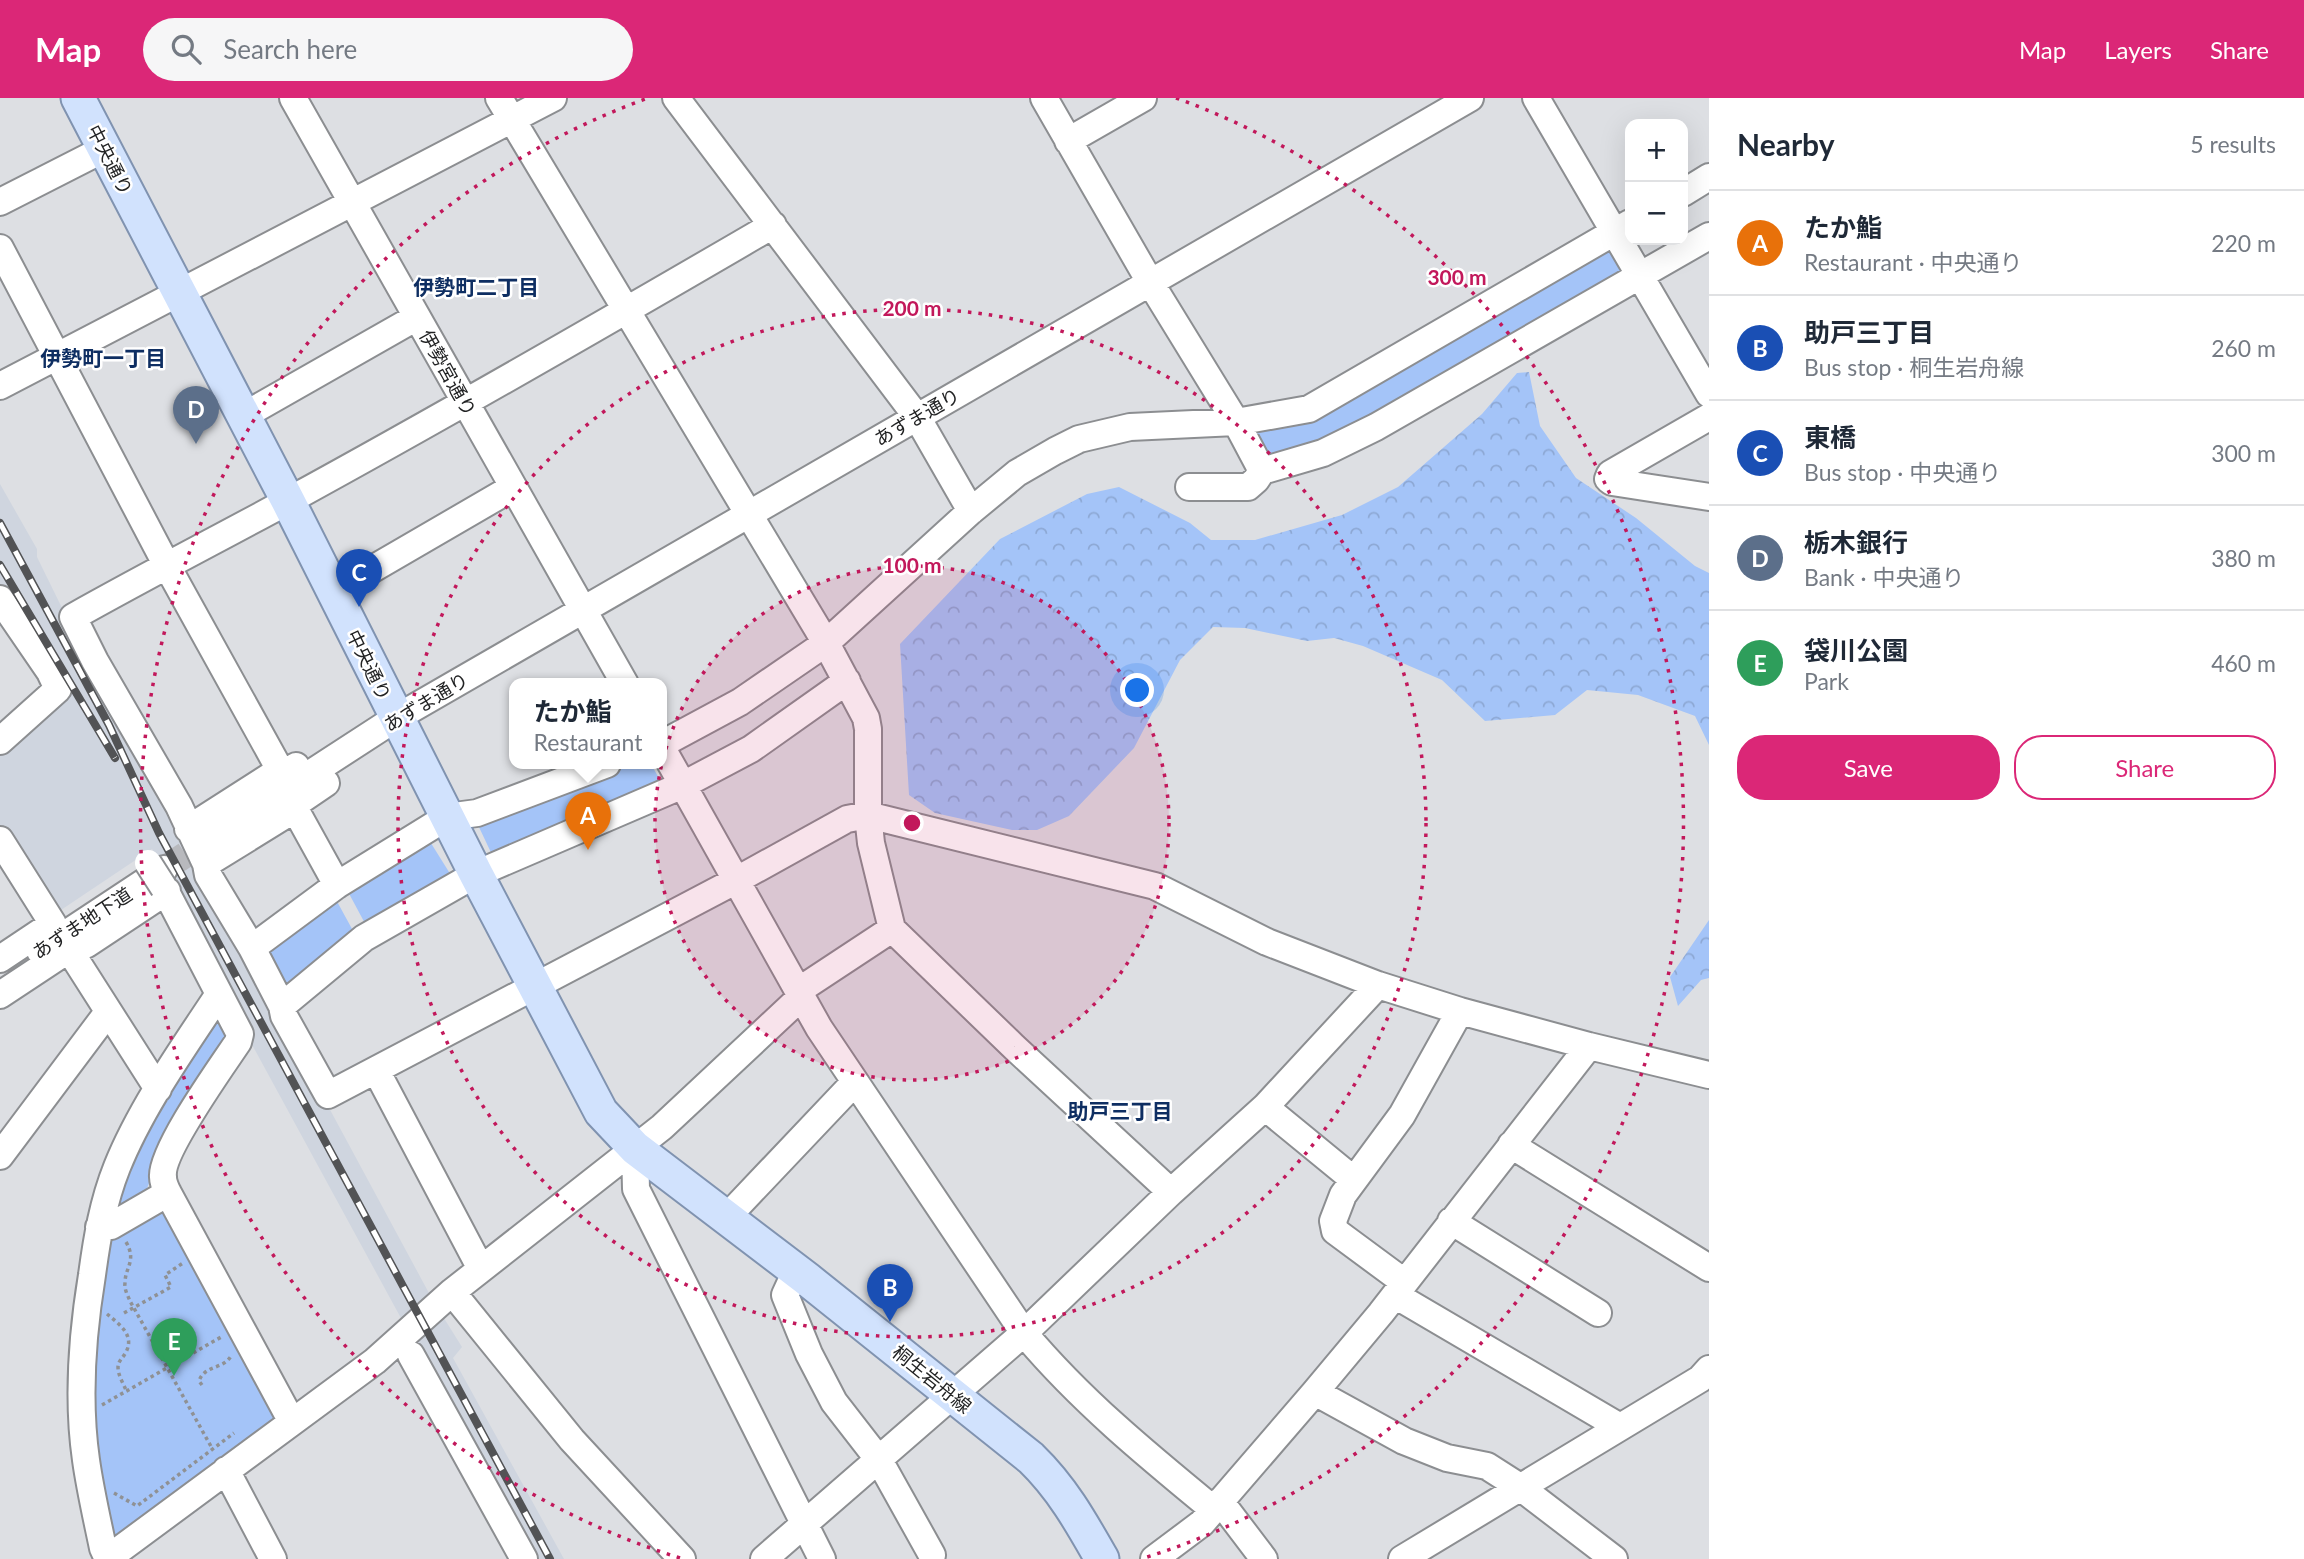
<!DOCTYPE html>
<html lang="en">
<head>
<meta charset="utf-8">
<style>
	body { margin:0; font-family:Lato,"Noto Sans JP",sans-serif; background:#f6f6f7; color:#1f2937 }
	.controls { position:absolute; right:21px; top:21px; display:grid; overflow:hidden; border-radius:14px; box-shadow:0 7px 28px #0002 }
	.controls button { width:63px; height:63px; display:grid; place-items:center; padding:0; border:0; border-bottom:2px solid #e0e1e3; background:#fff; color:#1f2937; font:35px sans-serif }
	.you { position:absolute; left:1138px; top:593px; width:24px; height:24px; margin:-18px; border:5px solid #fff; border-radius:50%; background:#1a73e8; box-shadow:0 0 0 10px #1a73e833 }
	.badge { display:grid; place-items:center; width:46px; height:46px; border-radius:50%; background:#db2777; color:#fff; font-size:23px; font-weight:700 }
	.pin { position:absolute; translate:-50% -58px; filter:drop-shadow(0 2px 4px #0008) }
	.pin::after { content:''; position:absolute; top:37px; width:24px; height:21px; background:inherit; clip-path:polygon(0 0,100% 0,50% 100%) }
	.popup { position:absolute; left:509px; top:580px; width:158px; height:91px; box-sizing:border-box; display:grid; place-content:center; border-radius:14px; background:#fff; filter:drop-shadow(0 2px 5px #0005); font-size:23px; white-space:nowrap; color:#747a83 }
	.popup b { font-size:26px; color:#1f2937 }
	.popup::after { content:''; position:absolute; left:50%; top:100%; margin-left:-14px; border:14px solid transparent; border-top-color:#fff }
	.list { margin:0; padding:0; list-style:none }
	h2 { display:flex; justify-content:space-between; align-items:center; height:91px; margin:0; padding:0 28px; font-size:30px }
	h2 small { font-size:23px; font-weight:400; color:#747a83 }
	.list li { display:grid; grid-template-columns:46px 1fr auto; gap:21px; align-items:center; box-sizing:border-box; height:105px; padding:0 28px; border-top:2px solid #e0e1e3 }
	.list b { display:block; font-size:26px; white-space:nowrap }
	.list p { margin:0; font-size:23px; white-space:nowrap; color:#747a83 }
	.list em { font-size:23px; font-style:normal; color:#747a83 }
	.actions { display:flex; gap:14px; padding:21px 28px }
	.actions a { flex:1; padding:16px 0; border:2px solid #db2777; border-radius:28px; text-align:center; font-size:24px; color:#db2777 }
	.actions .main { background:#db2777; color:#fff }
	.icon { flex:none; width:38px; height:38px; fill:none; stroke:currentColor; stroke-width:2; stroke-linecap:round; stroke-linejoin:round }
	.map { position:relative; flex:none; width:1709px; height:1461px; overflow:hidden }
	header { display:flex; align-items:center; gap:42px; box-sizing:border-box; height:98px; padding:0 35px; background:#db2777; color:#fff }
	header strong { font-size:33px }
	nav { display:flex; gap:38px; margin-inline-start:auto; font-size:24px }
	.search { width:490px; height:63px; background:#f6f6f7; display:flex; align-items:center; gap:18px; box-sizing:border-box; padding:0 24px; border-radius:38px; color:#747a83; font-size:26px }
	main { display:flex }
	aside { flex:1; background:#fff }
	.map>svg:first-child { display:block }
	.built { fill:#cfd5df }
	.green { fill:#a4c4f8 }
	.forest { fill:url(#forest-crowns) }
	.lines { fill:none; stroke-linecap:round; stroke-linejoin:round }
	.minor-tunnel { stroke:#b8b9bd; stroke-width:26; stroke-dasharray:26 13; stroke-linecap:butt }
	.minor-casing { stroke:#8c8e91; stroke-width:30 }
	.major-casing { stroke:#8093b0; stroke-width:37 }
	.path { stroke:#8f9194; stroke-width:3.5; stroke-dasharray:3.5 3.5; stroke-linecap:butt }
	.minor { stroke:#fff; stroke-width:26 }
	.major { stroke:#d1e2fd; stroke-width:33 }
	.rail-casing { stroke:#525355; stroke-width:8 }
	.rail { stroke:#fff; stroke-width:5; stroke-dasharray:16; stroke-linecap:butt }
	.minor-bridge-casing { stroke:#8c8e91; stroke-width:30; stroke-linecap:butt }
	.minor-bridge { stroke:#fff; stroke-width:26 }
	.ring { fill:none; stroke:#c2185b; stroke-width:3.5; stroke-dasharray:3.5 7 }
	.labels { text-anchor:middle; stroke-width:5; stroke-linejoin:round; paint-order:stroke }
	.street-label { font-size:19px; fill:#222324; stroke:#fff }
	.neighbourhood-label { font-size:21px; font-weight:bold; fill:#0e2e62; stroke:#fff }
	.centre { fill:#c2185b; stroke:#fff; stroke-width:3.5 }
	.ring-label { font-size:21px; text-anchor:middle; font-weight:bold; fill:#c2185b; stroke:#fff; stroke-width:5; stroke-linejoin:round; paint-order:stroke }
</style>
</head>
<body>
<header>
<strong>Map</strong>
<div class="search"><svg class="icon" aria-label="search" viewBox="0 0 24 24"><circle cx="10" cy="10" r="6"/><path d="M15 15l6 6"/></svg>Search here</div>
<nav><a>Map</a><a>Layers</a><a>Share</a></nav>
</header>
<main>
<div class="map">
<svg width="1709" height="1461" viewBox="0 0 1709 1461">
	<defs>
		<pattern id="forest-crowns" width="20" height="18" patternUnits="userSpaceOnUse" patternTransform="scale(1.75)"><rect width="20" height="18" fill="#a4c4f8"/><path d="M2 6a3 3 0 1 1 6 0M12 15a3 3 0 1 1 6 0" fill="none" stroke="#8da8d4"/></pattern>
	</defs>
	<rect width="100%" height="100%" fill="#dddfe3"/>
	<path class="built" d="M 0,386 L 37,451 L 37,459 L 90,567 L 430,1197 L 402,1222 L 250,943 L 175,785 L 152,751 L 58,814 L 0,732 L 0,655 L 68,598 L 50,564 L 0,488 Z
		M 442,1217 L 462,1249 L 453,1260 L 564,1461 L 533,1461 L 410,1240 Z"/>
	<path class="green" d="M 1607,145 L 1626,178 L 1352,335 L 1267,358 L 1255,340 L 1260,331 Z
		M 630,666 L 651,666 L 664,689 L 495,763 L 478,727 Z
		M 429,742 L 454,782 L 368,831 L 346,790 Z
		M 334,798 L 357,840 L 287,896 L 262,852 Z
		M 213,913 L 231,933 L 161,1055 L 144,1098 L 112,1119 L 122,1070 Z
		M 160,1110 L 169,1114 L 278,1315 L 274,1321 L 117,1441 L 104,1432 L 93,1368 L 91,1241 L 107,1140 Z"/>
	<path class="forest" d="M 1529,274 L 1540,328 L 1576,380 L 1636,420 L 1695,468 L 1709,475 L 1709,647 L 1695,618 L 1638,597 L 1587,592 L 1555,617 L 1485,623 L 1442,582 L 1363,548 L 1334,540 L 1307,543 L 1245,530 L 1213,529 L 1180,562 L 1134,650 L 1069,718 L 1037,732 L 1012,732 L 935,715 L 909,697 L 900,546 L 1000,441 L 1087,396 L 1119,389 L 1190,425 L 1211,442 L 1255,442 L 1342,417 L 1398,389 L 1482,316 L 1517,275 Z
		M 1709,822 L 1709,880 L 1701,882 L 1678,908 L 1670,879 Z"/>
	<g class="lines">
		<path class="minor-tunnel" d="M 164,771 L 202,746"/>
		<defs>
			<path id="minor" d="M 293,0 L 625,586
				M 499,0 L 826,545 L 866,620 L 868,631 L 868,717 L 871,745 L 892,831 L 798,893
				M 676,0 L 917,319 L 971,413
				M 1044,0 L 1150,184 L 1236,324 L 1262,373
				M 1536,0 L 1709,296
				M 1068,43 L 1143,0
				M 1683,95 L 1709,79
				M 0,104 L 104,51
				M 773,127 C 612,221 451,314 288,403 C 216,442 144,479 73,519 L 95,563 L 179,708 L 206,766 L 208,777 L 252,850 L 282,908 L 284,918 L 328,997 L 735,783 L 847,721 L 868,717 L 1155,788 L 1267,844 L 1378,887 L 1460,913 L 1589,948 L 1709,977
				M 0,150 L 166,466 L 280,672
				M 0,288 L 553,0
				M 243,318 L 417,219
				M 1709,319 L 1610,376 L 1608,381 L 1612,384 L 1709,399
				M 1189,389 L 1248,389 L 1256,382 L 1262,373 L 1323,355 L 1376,329 L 1709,138
				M 333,494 L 512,390
				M 0,501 L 50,574 L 58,591 L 0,643
				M 662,646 L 740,604 L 826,545 L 971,413 L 1017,375 L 1055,353 L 1079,341 L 1130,329 L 1236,324 L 1309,311 L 1630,125
				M 662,650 L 819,930 L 1024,1235 C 1080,1302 1147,1357 1214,1412
				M 295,711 L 337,787
				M 188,731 L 280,672 L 290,672 L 296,668
				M 0,742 L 53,826
				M 202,746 L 396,620 L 1470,0
				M 206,766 L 295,711 L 301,702 L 326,685
				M 164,790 L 240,936 L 238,944 C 222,968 160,1054 163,1079 C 163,1084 166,1091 168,1095 L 292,1324
				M 892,831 L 1014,949 L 1171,1094
				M 252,850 L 337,787 L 447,719 L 477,715 L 607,666
				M 40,853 L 164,771
				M 70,853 L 158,991
				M 0,861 L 51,827
				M 0,897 L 59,858 L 87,846 L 167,793
				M 282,908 L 364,840 L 476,776 L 683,687 L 751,651 L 847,583
				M 376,972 L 481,1171
				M 1265,1009 L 1354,1082
				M 1511,1047 L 1709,1170
				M 635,1050 L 636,1091 L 822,1461
				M 0,1058 L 108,914
				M 726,1120 L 854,985
				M 1451,1123 L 1598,1215
				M 99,1129 L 111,1128 L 168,1095
				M 796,1173 L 785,1197 L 809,1256 L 834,1304 L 879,1362 L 932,1457
				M 1404,1184 L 1335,1133 L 1333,1123 L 1343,1097 L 1402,1017 L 1460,913
				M 452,1194 L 572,1342 L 682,1461
				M 1395,1197 L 1620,1329
				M 411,1257 L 524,1461
				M 1315,1294 L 1404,1343 L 1447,1360 L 1487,1368 L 1520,1389 L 1614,1461
				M 226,1372 L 273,1461
				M 1220,1403 L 1264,1461
				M 107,1461 L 375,1263 L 452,1194 L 662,1029 L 801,899
				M 108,1461 L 103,1450 C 97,1421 90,1391 86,1362 C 77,1300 82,1238 92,1177 C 97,1140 103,1104 117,1069 C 141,1009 184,949 219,896
				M 764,1461 L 1024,1235 L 1171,1094 L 1265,1009 L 1378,887
				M 1154,1461 L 1202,1425 L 1315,1294 L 1381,1215 L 1589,948
				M 1402,1461 L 1700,1281 L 1709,1271"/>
			<path id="major" d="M 78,0 L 288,403 L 476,776 L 601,1014 L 635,1050 L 807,1181 L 1031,1360 C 1062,1390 1081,1424 1102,1461"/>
		</defs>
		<use href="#minor" class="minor-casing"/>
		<use href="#major" class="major-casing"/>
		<path class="path" d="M 126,1144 C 137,1163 125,1169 125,1185 C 124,1191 128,1198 130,1203 L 213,1352
			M 124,1215 L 171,1189 L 165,1177 L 183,1165
			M 107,1216 C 119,1226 135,1237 126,1254 C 123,1260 118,1263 118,1269 C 118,1277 123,1285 126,1292
			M 202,1287 L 199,1283 C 205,1266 225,1272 232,1256
			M 102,1307 L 223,1238
			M 114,1395 L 137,1408 L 234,1335"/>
		<use href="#minor" class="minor"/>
		<use href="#major" class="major"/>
		<defs>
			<path id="rail" d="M 0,425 L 109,627 L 159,735 L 550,1461
				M 0,467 L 115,660"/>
		</defs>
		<use href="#rail" class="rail-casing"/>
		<use href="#rail" class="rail"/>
		<defs>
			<path id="minor-bridge" d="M 148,765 L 164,790"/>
		</defs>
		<use href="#minor-bridge" class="minor-bridge-casing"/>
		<use href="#minor-bridge" class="minor-bridge"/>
	</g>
	<circle cx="912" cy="725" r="257" fill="#c2185b" fill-opacity=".12"/>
	<g class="ring">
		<circle cx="912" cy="725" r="257"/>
		<circle cx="912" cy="725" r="514"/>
		<path d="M680 1460A771 771 0 0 1 648 0M1176 0A771 771 0 0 1 1144 1460"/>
	</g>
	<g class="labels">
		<g class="street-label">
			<text transform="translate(110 62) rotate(63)" y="7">中央通り</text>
			<text transform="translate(448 275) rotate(61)" y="7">伊勢宮通り</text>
			<text transform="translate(917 319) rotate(-30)" y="7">あずま通り</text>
			<text transform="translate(369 567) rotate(64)" y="7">中央通り</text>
			<text transform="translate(426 604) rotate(-31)" y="7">あずま通り</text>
			<text transform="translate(82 825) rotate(-33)" y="7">あずま地下道</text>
			<text transform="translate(932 1281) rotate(39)" y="7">桐生岩舟線</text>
		</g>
		<g class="neighbourhood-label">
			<text x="476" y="197">伊勢町二丁目</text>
			<text x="103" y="268">伊勢町一丁目</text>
			<text x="1120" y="1021">助戸三丁目</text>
		</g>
	</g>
	<circle cx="912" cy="725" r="10" class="centre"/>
	<g class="ring-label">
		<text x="1457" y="187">300 m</text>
		<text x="912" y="218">200 m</text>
		<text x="912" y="475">100 m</text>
	</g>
</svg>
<div class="controls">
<button>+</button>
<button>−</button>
</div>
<div class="you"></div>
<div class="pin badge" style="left:588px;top:752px;background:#e8710a">A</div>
<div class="popup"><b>たか鮨</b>Restaurant</div>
<div class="pin badge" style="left:890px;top:1224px;background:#1a4fb4">B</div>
<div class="pin badge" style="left:359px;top:509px;background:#1a4fb4">C</div>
<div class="pin badge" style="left:196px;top:346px;background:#5c6f8a">D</div>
<div class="pin badge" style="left:174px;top:1278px;background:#2e9e5b">E</div>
</div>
<aside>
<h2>Nearby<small>5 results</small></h2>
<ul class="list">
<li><span class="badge" style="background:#e8710a">A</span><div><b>たか鮨</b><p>Restaurant · 中央通り</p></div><em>220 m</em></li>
<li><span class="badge" style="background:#1a4fb4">B</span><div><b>助戸三丁目</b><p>Bus stop · 桐生岩舟線</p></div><em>260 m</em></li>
<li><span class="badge" style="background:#1a4fb4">C</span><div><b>東橋</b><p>Bus stop · 中央通り</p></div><em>300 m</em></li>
<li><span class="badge" style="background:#5c6f8a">D</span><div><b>栃木銀行</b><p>Bank · 中央通り</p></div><em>380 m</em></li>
<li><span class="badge" style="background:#2e9e5b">E</span><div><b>袋川公園</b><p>Park</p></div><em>460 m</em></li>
</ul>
<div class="actions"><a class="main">Save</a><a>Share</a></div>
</aside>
</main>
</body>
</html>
